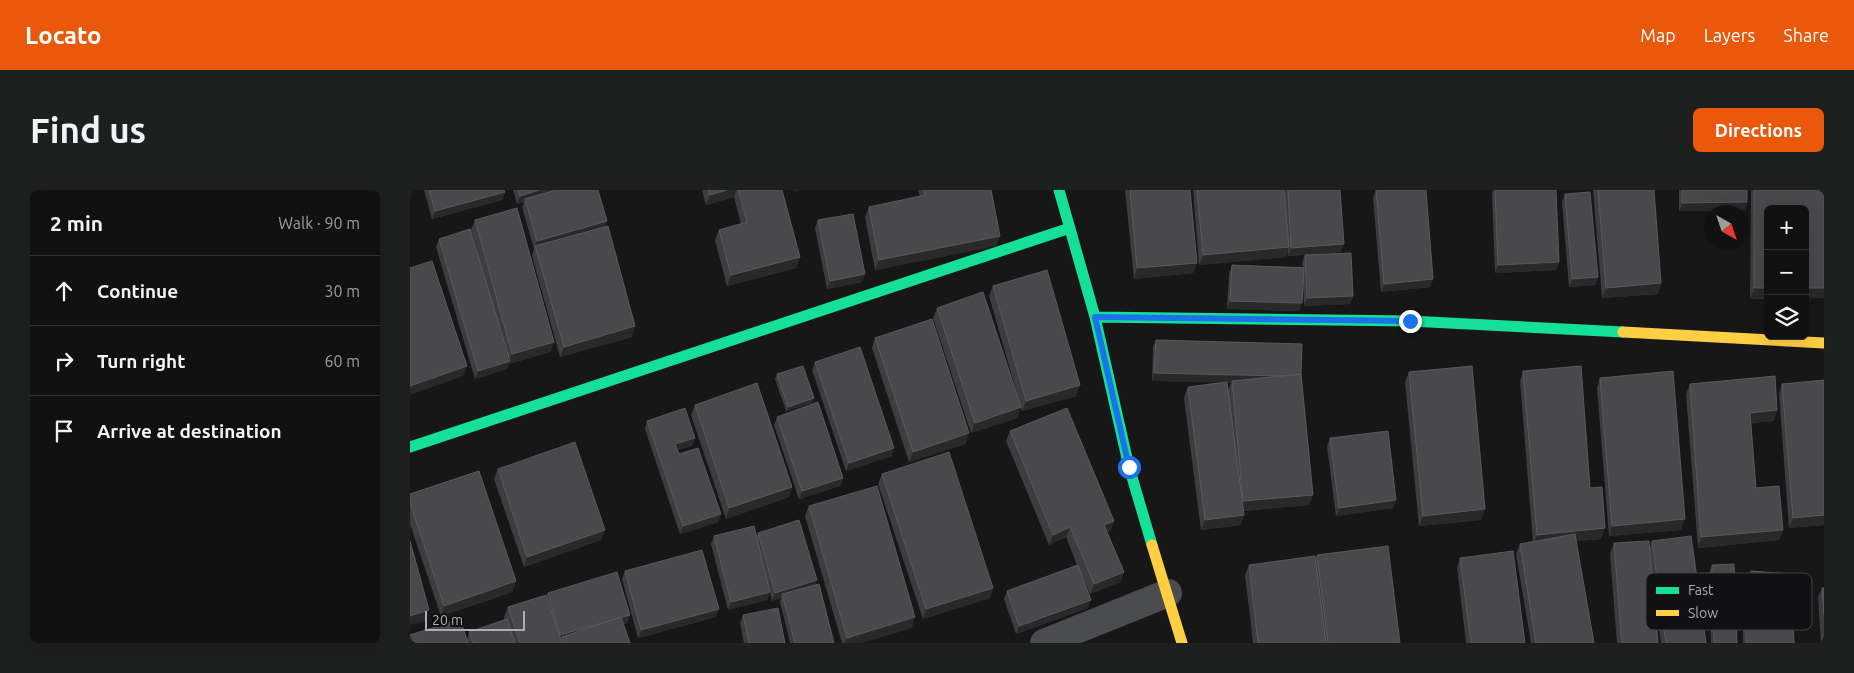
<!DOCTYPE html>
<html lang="en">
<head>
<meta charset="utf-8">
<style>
	body { margin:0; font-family:Ubuntu,sans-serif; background:#1e1f1f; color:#f1f3f6 }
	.controls { position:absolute; right:15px; top:15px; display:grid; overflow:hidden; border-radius:8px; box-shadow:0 5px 20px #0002 }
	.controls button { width:45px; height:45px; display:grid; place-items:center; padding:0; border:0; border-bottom:1px solid #303131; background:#111; color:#f1f3f6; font:25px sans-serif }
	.compass { position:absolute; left:1294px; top:15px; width:45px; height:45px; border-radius:50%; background:#111; box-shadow:0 5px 20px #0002; rotate:140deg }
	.scale { position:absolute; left:15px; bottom:12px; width:100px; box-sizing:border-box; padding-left:5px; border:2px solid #a8adb8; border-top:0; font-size:14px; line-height:18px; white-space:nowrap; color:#a8adb8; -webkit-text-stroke:4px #111113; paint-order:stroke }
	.stop { position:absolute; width:15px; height:15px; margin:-11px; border:4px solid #1a73e8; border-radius:50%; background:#fff }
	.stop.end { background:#1a73e8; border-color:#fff; box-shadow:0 1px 5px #0008 }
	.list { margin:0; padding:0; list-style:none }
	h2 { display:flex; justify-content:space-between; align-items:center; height:65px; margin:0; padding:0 20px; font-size:21px }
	h2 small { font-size:16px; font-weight:400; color:#9c9d9f }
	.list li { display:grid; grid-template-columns:32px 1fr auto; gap:15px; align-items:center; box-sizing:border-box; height:70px; padding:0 20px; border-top:1px solid #303131 }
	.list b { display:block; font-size:19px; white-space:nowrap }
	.list em { font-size:16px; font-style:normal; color:#9c9d9f }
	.icon { flex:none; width:28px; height:28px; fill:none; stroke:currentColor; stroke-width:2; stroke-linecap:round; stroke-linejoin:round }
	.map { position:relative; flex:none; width:1414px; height:453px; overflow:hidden; border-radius:8px }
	header { display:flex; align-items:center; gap:30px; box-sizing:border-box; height:70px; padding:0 25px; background:#ea580c; color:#fff }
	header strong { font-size:24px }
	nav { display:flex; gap:28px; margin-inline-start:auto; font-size:18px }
	.intro { display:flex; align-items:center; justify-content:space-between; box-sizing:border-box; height:120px; padding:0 30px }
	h1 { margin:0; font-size:35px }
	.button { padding:12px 22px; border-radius:8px; background:#ea580c; color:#fff; font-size:18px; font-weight:700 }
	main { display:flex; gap:30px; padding:0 30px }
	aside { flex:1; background:#111; border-radius:8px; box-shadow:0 5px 20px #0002 }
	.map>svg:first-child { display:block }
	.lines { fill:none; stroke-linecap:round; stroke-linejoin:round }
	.street { stroke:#4b4c50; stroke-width:28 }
	.fast { stroke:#16e098; stroke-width:11 }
	.slow { stroke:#ffcf43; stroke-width:11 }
	.wall { fill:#3d3d3f; fill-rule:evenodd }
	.shaded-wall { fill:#29292a }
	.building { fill:#49494c; stroke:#58595d }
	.route { stroke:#1a73e8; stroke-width:6 }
	.key { fill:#111113; stroke:#3e4045; stroke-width:1 }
	.key-label { font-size:14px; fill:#a8adb8 }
</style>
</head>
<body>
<header>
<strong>Locato</strong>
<nav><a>Map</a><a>Layers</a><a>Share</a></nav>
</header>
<div class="intro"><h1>Find us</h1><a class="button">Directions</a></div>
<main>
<aside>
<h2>2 min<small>Walk · 90 m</small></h2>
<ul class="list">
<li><svg class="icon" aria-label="ahead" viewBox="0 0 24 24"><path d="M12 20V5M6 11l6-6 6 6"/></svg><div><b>Continue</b></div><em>30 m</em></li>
<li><svg class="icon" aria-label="right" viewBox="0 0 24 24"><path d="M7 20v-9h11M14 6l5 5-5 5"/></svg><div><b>Turn right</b></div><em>60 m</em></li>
<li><svg class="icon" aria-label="arrive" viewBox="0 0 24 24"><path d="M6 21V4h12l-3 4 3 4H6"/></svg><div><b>Arrive at destination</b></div></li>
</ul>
</aside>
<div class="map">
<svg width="1414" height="453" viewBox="0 0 1414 453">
	<rect width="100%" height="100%" fill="#171717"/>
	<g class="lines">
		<path class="street" d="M 634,453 L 758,403"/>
		<path class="fast" d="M 649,0 L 685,127 L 719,277 L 742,355
			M 685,127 L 1000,131 L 1213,142
			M 0,257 L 660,38"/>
		<path class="slow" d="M 1213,142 L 1414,153
			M 742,355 L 772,453"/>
	</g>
	<path class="wall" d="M 14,0 L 94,0 L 95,2 L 92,10 L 22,29 Z
		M 103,0 L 188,0 L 194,36 L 222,147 L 150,167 L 122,66 L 124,59 L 112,17 L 114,12 L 107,14 Z
		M 292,0 L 372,0 L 390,67 L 386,78 L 317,96 L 305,50 L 309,40 L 331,34 L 324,7 L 296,15 Z
		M 508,0 L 581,0 L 590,46 L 586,56 L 465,80 L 455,27 L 459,17 L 510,6 Z
		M 715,0 L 780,0 L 787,73 L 783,83 L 724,89 Z
		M 783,0 L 930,0 L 931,62 L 878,66 L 878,61 L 876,67 L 789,75 Z
		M 966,0 L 1023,89 L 1020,97 L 971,102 L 963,8 Z
		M 1083,0 L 1146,0 L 1149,72 L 1146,80 L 1085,83 L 1082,4 Z
		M 1183,0 L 1244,0 L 1251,93 L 1248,104 L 1192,108 Z
		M 1269,0 L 1337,0 L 1337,12 L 1335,20 L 1269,21 Z
		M 1341,0 L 1414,0 L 1414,108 L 1340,109 Z
		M 1155,4 L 1188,87 L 1185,95 L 1159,97 L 1152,12 Z
		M 65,30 L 144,152 L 140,162 L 99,174 L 97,179 L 65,189 L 26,57 L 29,49 L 67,60 L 61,40 Z
		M 408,30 L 455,84 L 452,92 L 417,99 L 405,38 Z
		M 895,65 L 943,106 L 940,114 L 894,116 L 893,91 L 889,121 L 817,119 L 819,83 L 822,75 L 893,77 L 892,73 Z
		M 583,96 L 666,206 L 612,221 L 579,106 Z
		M 527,118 L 611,217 L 607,228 L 561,243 L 523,128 Z
		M 465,148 L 556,254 L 499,272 L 462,158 Z
		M 746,150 L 891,184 L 903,305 L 899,315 L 833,321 L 834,325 L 830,335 L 791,340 L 774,208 L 778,197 L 814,192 L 742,191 L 743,157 ZM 817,192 L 821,193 L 818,201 L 819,212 Z
		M 405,172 L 481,266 L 436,281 L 402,180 Z
		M 1113,181 L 1180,298 L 1191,349 L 1166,351 L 1184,453 L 1121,453 L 1106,364 L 1110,354 L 1123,352 L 1110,191 Z
		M 999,182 L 1071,330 L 1009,336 L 995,192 Z
		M 367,184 L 402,213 L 376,221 L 365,189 Z
		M 1190,188 L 1271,340 L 1199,346 L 1187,198 Z
		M 1414,190 L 1414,335 L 1379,338 L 1369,204 L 1372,194 Z
		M 1280,194 L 1367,220 L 1364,231 L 1341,233 L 1346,298 L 1373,340 L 1369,350 L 1288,358 L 1276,204 Z
		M 285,215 L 382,297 L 379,307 L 316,329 L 281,225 Z
		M 367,227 L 433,288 L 430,296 L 389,309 L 364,235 Z
		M 237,231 L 282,256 L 268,260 L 269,264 L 311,324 L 308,332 L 270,344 L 235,239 Z
		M 600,241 L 704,331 L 700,341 L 697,342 L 714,382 L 710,392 L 680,404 L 673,387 L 678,418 L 606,444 L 594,409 L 597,401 L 667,375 L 656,347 L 639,355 L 596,251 Z
		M 920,248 L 983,318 L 926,326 L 917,256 Z
		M 88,279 L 191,350 L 114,377 L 84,289 Z
		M 472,284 L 583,398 L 580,408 L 513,429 L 468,294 Z
		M 0,304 L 106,391 L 102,402 L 31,426 L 0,334 Z
		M 399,316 L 502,438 L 450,453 L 432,453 L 395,326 Z
		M 348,343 L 405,396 L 424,453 L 380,453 L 370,412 L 371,408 L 362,411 L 360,402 L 357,410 L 318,420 L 301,354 L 304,346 L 346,346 Z
		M 1242,351 L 1296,453 L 1251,453 L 1243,395 L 1248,453 L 1207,453 L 1200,364 L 1204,353 L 1240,357 Z
		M 907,365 L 990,453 L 843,453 L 835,385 L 839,375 L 905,369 Z
		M 1050,368 L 1115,453 L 1056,453 L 1047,378 Z
		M 1302,375 L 1327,453 L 1301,453 L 1299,383 Z
		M 215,381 L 306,427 L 228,448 L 212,389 Z
		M 1341,381 L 1376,432 L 1384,453 L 1333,453 L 1333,440 L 1335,435 L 1334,435 L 1338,389 Z
		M 1412,398 L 1414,398 L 1414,453 L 1411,453 L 1408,408 Z
		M 138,403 L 220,425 L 217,433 L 213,434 L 220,453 L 0,453 L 57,450 L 59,442 L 95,430 L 94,427 L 98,417 L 136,406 Z
		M 333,425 L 375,453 L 334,453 L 330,433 Z"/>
	<path class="shaded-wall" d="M 129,0 L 152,0 L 115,9 L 114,12 L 107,14 L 110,6 Z
		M 317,0 L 326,0 L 324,7 L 296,15 L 300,5 Z
		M 384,0 L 392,0 L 383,2 Z
		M 95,2 L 92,10 L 22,29 L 25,21 Z
		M 1337,12 L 1335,20 L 1269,21 L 1272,13 Z
		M 197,31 L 194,39 L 125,56 L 124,59 L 127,51 Z
		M 590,46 L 586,56 L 465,80 L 469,70 Z
		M 934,54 L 931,62 L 878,66 L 881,58 Z
		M 879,57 L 876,67 L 789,75 L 793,65 Z
		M 390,67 L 386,78 L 317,96 L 321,85 Z
		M 1149,72 L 1146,80 L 1085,83 L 1088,75 Z
		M 787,73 L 783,83 L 724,89 L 727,78 Z
		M 455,84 L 452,92 L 417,99 L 420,91 Z
		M 1188,87 L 1185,95 L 1159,97 L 1162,89 Z
		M 1023,89 L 1020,97 L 971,102 L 974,94 Z
		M 1251,93 L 1248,104 L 1192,108 L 1196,98 Z
		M 1344,98 L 1358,98 L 1358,108 L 1340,109 Z
		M 1395,98 L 1414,98 L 1414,108 L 1395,108 Z
		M 943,106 L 940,114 L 894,116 L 897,108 Z
		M 820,111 L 892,113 L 889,121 L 817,119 Z
		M 225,136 L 222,147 L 150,167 L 154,157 Z
		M 144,152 L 140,162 L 99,174 L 97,179 L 65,189 L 68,181 L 99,171 L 102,164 Z
		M 57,176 L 53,186 L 0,205 L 0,196 Z
		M 744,183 L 891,186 L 822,191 L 821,193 L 742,191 Z
		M 670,195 L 666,206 L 612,221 L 616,211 Z
		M 404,208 L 402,213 L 376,221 L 378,217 Z
		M 611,217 L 607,228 L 561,243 L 565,233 Z
		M 1367,220 L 1364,231 L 1336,233 L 1340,223 Z
		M 559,243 L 556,254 L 499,272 L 503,262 Z
		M 285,248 L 282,256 L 263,262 L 265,254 Z
		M 484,258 L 481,266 L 436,281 L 439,273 Z
		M 433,288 L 430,296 L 389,309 L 392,301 Z
		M 382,297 L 379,307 L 316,329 L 319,318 Z
		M 903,305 L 899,315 L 829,321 L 833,311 Z
		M 986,310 L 983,318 L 926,326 L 929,318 Z
		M 1075,319 L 1071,330 L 1009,336 L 1013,326 Z
		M 311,324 L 308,332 L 270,344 L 273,336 Z
		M 834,325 L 830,335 L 791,340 L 795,330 Z
		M 1414,325 L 1414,335 L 1379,338 L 1383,328 Z
		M 1275,329 L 1271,340 L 1199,346 L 1202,336 Z
		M 704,331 L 700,341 L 690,345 L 694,335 Z
		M 660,337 L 656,347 L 639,355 L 643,345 Z
		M 1195,338 L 1191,349 L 1123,355 L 1127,345 Z
		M 195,340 L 191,350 L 114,377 L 117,367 Z
		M 1373,340 L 1369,350 L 1288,358 L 1291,347 Z
		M 714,382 L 710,392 L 680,404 L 684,394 Z
		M 407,390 L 404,398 L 372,404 L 371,408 L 362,411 L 365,403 Z
		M 106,391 L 102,402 L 31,426 L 34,416 Z
		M 583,398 L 580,408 L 513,429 L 516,419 Z
		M 360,402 L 357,410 L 318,420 L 321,412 Z
		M 681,410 L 678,418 L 606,444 L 609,436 Z
		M 309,419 L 306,427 L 228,448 L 231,440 Z
		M 19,420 L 16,431 L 0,435 L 0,426 Z
		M 220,425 L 217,433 L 153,452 L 152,447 L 150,452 L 150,445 Z
		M 505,427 L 502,438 L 450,453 L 435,453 L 437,448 Z
		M 1337,427 L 1376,430 L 1373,438 L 1336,432 L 1335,435 L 1334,435 Z"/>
	<path class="building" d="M 19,0 L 94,0 L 95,2 L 25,21 Z
		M 108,0 L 129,0 L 110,6 Z
		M 146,0 L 188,0 L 197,31 L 127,51 L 115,9 Z
		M 298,0 L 317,0 L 300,5 Z
		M 328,0 L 372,0 L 390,67 L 321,85 L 309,40 L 337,32 Z
		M 514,0 L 581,0 L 590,46 L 469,70 L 459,17 L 515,5 Z
		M 720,0 L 780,0 L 787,73 L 727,78 Z
		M 787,0 L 874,0 L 879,57 L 793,65 Z
		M 878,0 L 930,0 L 934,54 L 881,58 Z
		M 966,0 L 1016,0 L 1023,89 L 974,94 Z
		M 1085,0 L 1146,0 L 1149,72 L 1088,75 Z
		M 1188,0 L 1244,0 L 1251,93 L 1196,98 Z
		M 1272,0 L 1337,0 L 1337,12 L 1272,13 Z
		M 1344,0 L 1414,0 L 1414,98 L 1395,98 L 1395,19 L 1358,19 L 1358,98 L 1344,98 Z
		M 1180,2 L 1188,87 L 1162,89 L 1155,4 Z
		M 107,18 L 144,152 L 102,164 L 65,30 Z
		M 443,24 L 455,84 L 420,91 L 408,30 Z
		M 198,36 L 225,136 L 154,157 L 125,56 Z
		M 60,39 L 100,171 L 68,181 L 29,49 Z
		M 941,63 L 943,106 L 897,108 L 895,65 Z
		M 22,71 L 57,176 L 0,196 L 0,78 Z
		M 822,75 L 894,78 L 892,113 L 820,111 Z
		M 637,80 L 670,195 L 616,211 L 583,96 Z
		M 573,102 L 611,217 L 565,233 L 527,118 Z
		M 522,129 L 559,243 L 503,262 L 465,148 Z
		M 746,150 L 892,154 L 891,184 L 872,186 L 744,183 Z
		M 450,157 L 484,258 L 439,273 L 405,172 Z
		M 393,176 L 404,208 L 378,217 L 367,184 Z
		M 1062,176 L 1075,319 L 1013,326 L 999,182 Z
		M 1171,176 L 1180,298 L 1192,297 L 1195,338 L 1127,345 L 1113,181 Z
		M 1263,181 L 1275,329 L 1202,336 L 1190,188 Z
		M 891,184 L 903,305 L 833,311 L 822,191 Z
		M 1365,186 L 1367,220 L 1340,223 L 1346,298 L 1369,296 L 1373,340 L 1291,347 L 1280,194 Z
		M 1414,190 L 1414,325 L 1383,328 L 1372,194 Z
		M 817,192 L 834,325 L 795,330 L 778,197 Z
		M 347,193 L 382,297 L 319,318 L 285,215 Z
		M 408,212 L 433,288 L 392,301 L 367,227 Z
		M 275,218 L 285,248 L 265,254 L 269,264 L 288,258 L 311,324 L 273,336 L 237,231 Z
		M 657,218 L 704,331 L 694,335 L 714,382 L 684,394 L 660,337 L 643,345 L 600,241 Z
		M 978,241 L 986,310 L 929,318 L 920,248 Z
		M 165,252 L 195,340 L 117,367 L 88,279 Z
		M 539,262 L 583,398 L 516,419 L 472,284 Z
		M 69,281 L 106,391 L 34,416 L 0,313 L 0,304 Z
		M 467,296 L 505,427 L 437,448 L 399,316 Z
		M 389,330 L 407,390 L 365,403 L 348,343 Z
		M 344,336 L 360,402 L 321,412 L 304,346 Z
		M 1165,344 L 1184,453 L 1126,453 L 1110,354 Z
		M 1281,346 L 1296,453 L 1256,453 L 1242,351 Z
		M 0,351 L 19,420 L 0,426 Z
		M 1239,351 L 1248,453 L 1212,453 L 1204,353 Z
		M 978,356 L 990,453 L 918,453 L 907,365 Z
		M 292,360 L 309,419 L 231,440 L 215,381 Z
		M 1103,361 L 1115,453 L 1061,453 L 1050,368 Z
		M 905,366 L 916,453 L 848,453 L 839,375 Z
		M 1324,374 L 1327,453 L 1304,453 L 1302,375 Z
		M 668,375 L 681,410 L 609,436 L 597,401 Z
		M 1341,381 L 1381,384 L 1376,430 L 1337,427 Z
		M 207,382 L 220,425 L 150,445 L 138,403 Z
		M 409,394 L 424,453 L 385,453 L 372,404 Z
		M 1412,398 L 1414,398 L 1414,425 Z
		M 136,405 L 152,453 L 110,453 L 98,417 Z
		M 368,418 L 375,453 L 339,453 L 333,425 Z
		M 211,427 L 220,453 L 154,453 L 152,447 Z
		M 50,429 L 58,453 L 0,453 L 0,445 Z
		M 97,429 L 105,453 L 63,453 L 59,442 Z
		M 1336,432 L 1383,432 L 1384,453 L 1336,453 Z"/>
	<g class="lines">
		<path class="route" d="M 719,277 L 685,127 L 1000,131"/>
	</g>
	<rect x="1236" y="383" width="166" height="57" rx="8" class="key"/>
	<rect x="1246" y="397" width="23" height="7" fill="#16e098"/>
	<rect x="1246" y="420" width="23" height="6" fill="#ffcf43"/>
	<g class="key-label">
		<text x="1278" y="405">Fast</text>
		<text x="1278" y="428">Slow</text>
	</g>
</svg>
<div class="controls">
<button>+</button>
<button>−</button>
<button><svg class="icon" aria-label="layers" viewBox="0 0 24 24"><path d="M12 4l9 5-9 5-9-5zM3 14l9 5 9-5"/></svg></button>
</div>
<svg class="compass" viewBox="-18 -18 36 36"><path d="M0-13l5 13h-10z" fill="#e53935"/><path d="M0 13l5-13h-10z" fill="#9c9d9f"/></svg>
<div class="scale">20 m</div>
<div class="stop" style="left:719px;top:277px"></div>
<div class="stop end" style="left:1000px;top:131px"></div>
</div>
</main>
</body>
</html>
